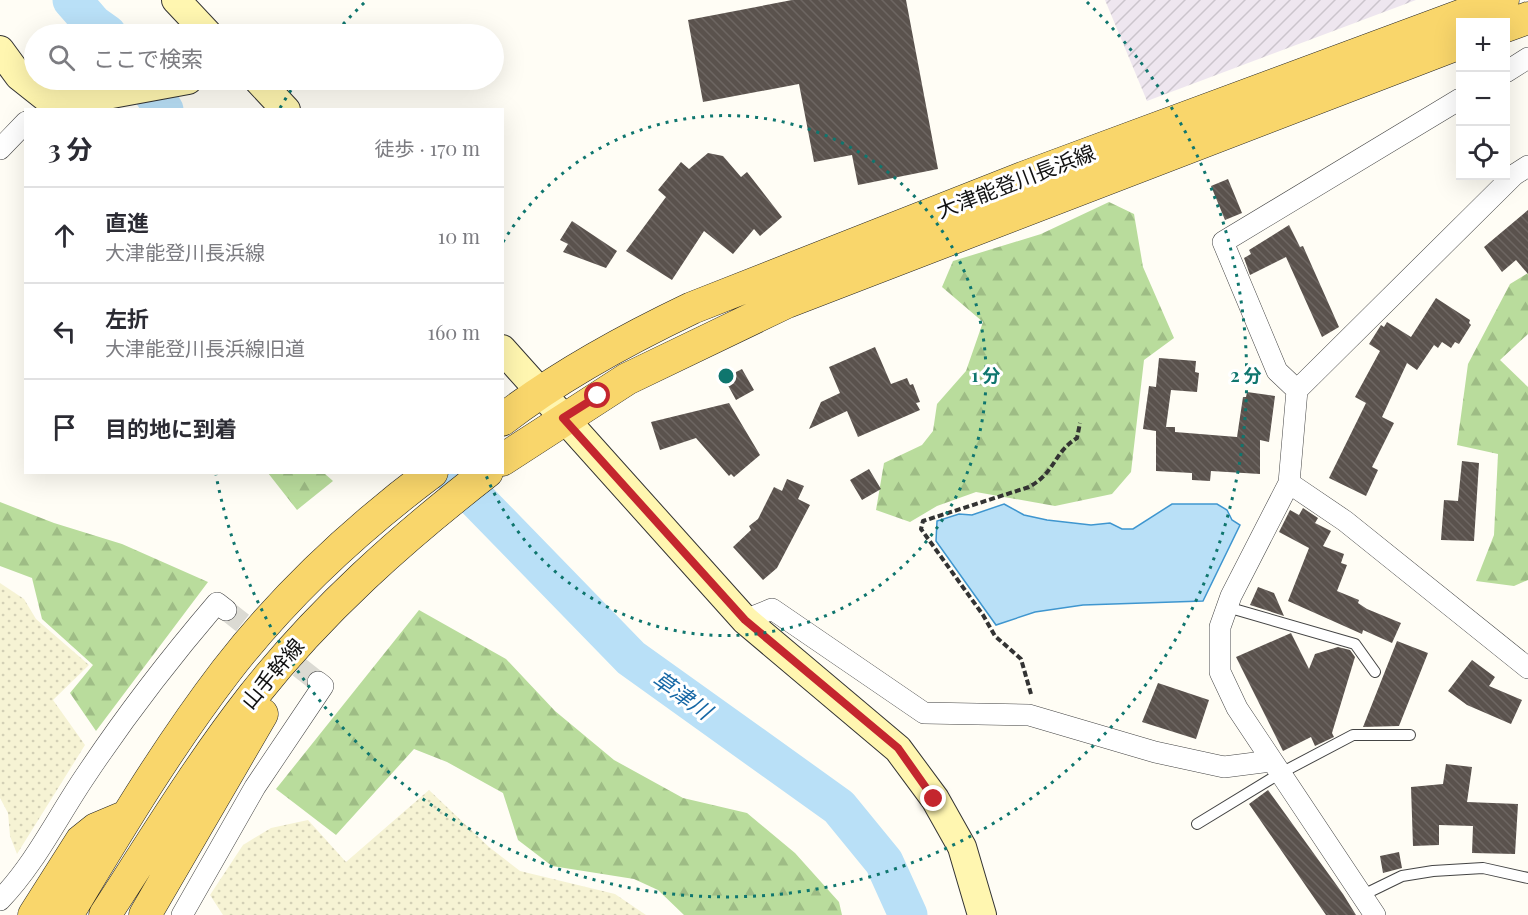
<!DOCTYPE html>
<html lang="ja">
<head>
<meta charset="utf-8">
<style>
	body { margin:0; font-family:"Playfair Display","Noto Sans JP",serif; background:#f2f2f3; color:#2b2b33 }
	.controls { position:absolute; right:18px; top:18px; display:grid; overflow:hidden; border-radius:0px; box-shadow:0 6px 24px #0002 }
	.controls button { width:54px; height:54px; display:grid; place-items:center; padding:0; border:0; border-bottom:2px solid #e1e1e2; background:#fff; color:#2b2b33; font:30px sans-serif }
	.stop { position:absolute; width:18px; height:18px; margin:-14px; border:4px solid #c4262e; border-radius:50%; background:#fff }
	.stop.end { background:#c4262e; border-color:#fff; box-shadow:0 2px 6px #0008 }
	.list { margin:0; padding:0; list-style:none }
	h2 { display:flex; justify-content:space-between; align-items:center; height:78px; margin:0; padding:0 24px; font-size:26px }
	h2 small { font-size:20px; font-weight:400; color:#7c7c81 }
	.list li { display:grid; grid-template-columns:39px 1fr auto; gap:18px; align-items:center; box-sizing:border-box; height:96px; padding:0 24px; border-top:2px solid #e1e1e2 }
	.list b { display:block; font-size:22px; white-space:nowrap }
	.list p { margin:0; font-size:20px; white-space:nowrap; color:#7c7c81 }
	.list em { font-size:20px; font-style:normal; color:#7c7c81 }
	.icon { flex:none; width:33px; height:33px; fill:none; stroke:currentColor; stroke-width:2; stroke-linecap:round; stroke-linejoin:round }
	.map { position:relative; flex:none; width:1528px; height:915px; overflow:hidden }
	.search { position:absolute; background:#fff; box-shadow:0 6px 24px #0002; left:24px; top:24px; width:480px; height:66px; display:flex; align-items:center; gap:15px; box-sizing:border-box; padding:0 21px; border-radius:33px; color:#7c7c81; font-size:22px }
	.panel { position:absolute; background:#fff; box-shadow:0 6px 24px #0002; left:24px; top:108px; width:480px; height:366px; border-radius:0px }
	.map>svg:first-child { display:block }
	.industrial { fill:url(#industrial-furrows) }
	.farmland { fill:url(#farmland-dots) }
	.forest { fill:url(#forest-firs) }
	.water { fill:#b9e0f7; stroke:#3f96cf; stroke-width:1.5 }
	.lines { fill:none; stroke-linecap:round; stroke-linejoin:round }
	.river { stroke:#b9e0f7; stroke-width:39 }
	.building { fill:url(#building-back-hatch) }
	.street-tunnel { stroke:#dbdad3; stroke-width:21; stroke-dasharray:21 10; stroke-linecap:butt }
	.lane-casing { stroke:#444; stroke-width:12 }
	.street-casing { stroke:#444; stroke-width:22 }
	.secondary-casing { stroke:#333; stroke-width:30 }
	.primary-casing { stroke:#222; stroke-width:33 }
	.path { stroke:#333; stroke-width:4; stroke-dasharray:6 3; stroke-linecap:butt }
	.lane { stroke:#fff; stroke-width:10 }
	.street { stroke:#fff; stroke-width:21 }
	.secondary { stroke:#fff6b0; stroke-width:28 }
	.primary { stroke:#f9d66b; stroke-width:32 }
	.route { stroke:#c4262e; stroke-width:8 }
	.ring { fill:none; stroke:#0f766e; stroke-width:3; stroke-dasharray:3 6 }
	.labels { text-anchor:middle; stroke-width:6; stroke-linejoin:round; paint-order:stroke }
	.street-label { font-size:21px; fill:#111; stroke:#fff }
	.water-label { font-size:22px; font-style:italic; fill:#1768a6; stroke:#fff }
	.centre { fill:#0f766e; stroke:#fff; stroke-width:3 }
	.ring-label { font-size:18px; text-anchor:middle; font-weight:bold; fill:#0f766e; stroke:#fff; stroke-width:6; stroke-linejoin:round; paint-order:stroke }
</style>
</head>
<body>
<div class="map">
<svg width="1528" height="915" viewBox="0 0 1528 915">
	<defs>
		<pattern id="industrial-furrows" width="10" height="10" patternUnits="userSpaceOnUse" patternTransform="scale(1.5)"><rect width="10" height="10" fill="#eee6ef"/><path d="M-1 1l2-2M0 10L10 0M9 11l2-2" fill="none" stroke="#cbc4cc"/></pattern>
		<pattern id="farmland-dots" width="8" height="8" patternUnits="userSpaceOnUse" patternTransform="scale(1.5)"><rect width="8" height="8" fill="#f6f3d4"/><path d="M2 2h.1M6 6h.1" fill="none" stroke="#d2cfb5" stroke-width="1.8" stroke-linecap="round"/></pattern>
		<pattern id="forest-firs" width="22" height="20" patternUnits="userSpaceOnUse" patternTransform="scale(1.5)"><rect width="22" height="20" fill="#b9dc9c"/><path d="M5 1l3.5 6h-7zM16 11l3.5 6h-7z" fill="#9ebc85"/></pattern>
		<pattern id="building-back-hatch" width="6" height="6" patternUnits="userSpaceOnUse" patternTransform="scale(1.5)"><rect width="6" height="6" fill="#5a524d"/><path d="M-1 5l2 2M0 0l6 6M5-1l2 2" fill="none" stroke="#6d6662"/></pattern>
	</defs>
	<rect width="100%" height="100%" fill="#fffdf5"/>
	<path class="industrial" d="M 1105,0 L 1416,0 L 1147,101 Z"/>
	<path class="farmland" d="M 0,583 L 24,599 L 36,619 L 89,665 L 53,700 L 85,745 L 17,854 L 10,836 L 8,813 L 0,798 Z
		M 429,790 L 489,847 L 520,871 L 615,894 L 646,915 L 223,915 L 210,895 L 243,845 L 271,828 L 308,820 L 346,862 Z"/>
	<path class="forest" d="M 1109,202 L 1134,214 L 1143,267 L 1174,338 L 1144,360 L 1131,472 L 1112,494 L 1055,506 L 976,492 L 937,506 L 910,522 L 876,510 L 884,463 L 922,445 L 933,431 L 937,404 L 966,371 L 983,322 L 942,287 L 953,261 L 1041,234 Z
		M 1528,273 L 1528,334 L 1500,360 L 1528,387 L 1528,580 L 1514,586 L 1476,581 L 1494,535 L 1498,454 L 1457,445 L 1468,364 L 1510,284 Z
		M 268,473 L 324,473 L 333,481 L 297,510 Z
		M 0,502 L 54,523 L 122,544 L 208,582 L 96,731 L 70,693 L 93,665 L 42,619 L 32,578 L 0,566 Z
		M 419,610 L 506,659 L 555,711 L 614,760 L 683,798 L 747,813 L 795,853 L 839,902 L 842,915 L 684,915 L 658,890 L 634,879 L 552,866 L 518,840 L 503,793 L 447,762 L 414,749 L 336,835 L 276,789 Z"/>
	<path class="water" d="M 1004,504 L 1024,515 L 1047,520 L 1091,525 L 1110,523 L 1122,529 L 1133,529 L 1172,504 L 1217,504 L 1227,510 L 1232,520 L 1240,525 L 1203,601 L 1083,605 L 1035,612 L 996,625 L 936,541 L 937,521 L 959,514 L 972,515 Z"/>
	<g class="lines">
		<path class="river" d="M 72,0 L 93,24 L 107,34
			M 144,80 L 164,110
			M 450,472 L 631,658 L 839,807 L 884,862 L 908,915"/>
	</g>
	<path class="building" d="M 792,0 L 906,0 L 938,169 L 858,185 L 852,155 L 814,162 L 799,84 L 703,102 L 688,20 Z
		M 708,153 L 723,156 L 741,177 L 747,172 L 782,217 L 760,236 L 754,229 L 733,254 L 704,231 L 672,280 L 626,251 L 666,197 L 658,190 L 681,162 L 689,169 Z
		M 1228,179 L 1242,213 L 1225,220 L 1211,186 Z
		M 1528,210 L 1528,274 L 1516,260 L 1502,272 L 1484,247 Z
		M 572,221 L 617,251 L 606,268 L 563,252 L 568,244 L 560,240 Z
		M 1289,225 L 1300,247 L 1303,246 L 1339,327 L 1322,337 L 1286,257 L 1250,275 L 1244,258 L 1251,254 L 1249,250 Z
		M 1436,298 L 1470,320 L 1469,323 L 1471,325 L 1459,344 L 1455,342 L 1451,348 L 1442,342 L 1438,348 L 1434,345 L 1417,370 L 1407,363 L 1382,417 L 1394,423 L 1372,467 L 1378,470 L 1366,496 L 1329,478 L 1366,403 L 1355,397 L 1380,351 L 1369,344 L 1381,325 L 1384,327 L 1387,322 L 1411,337 Z
		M 875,347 L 891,384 L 907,378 L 910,385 L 913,384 L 920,402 L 916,403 L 920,410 L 858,437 L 847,411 L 809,429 L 821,402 L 840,393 L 829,367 Z
		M 1159,358 L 1196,361 L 1195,372 L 1199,373 L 1197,392 L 1171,390 L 1166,427 L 1175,427 L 1175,432 L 1237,437 L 1243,397 L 1246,397 L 1247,392 L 1275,396 L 1269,442 L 1260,440 L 1260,474 L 1211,471 L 1210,481 L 1192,480 L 1192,473 L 1156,471 L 1156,431 L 1143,429 L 1149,386 L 1156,387 Z
		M 742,369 L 754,390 L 736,400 L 724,378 Z
		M 729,403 L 760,455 L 734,477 L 731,474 L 729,476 L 696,438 L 660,450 L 651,422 Z
		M 1462,461 L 1479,463 L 1474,541 L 1441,540 L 1444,500 L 1458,501 Z
		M 869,469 L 881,489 L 862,500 L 850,480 Z
		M 787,479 L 804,486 L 798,499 L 810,505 L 777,568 L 763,580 L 733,547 L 751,530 L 749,526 L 758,519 L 774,487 L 782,491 Z
		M 1303,508 L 1318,518 L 1315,523 L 1331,531 L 1323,546 L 1344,554 L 1341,563 L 1347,565 L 1337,591 L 1359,600 L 1358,603 L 1367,609 L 1401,623 L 1392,643 L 1363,630 L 1362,634 L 1288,601 L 1309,548 L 1279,532 L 1290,510 L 1299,515 Z
		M 1258,587 L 1274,593 L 1284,616 L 1250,605 Z
		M 1291,633 L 1309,669 L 1315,654 L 1338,647 L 1350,650 L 1355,657 L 1332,733 L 1334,737 L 1315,746 L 1311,737 L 1283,751 L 1236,657 Z
		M 1397,641 L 1428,653 L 1399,726 L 1363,727 Z
		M 1472,660 L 1495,677 L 1489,686 L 1522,700 L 1511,724 L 1467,705 L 1448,691 Z
		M 1158,683 L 1209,700 L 1196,739 L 1142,722 Z
		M 1446,764 L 1472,767 L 1467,802 L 1518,804 L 1515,854 L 1472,853 L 1473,826 L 1439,825 L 1439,845 L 1413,846 L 1411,787 L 1443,784 Z
		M 1268,790 L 1343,894 L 1356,915 L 1326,915 L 1249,804 Z
		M 1399,852 L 1402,868 L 1383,873 L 1380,856 Z"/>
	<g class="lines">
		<path class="street-tunnel" d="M 226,610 L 318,682"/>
		<defs>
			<path id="lane" d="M 1227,607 L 1355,644 L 1375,672
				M 1197,824 L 1279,774 L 1353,735 L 1410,735
				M 1363,895 L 1402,876 L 1433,871 L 1483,868 L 1528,878"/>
			<path id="street" d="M 1506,72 L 1528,58
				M 0,149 L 26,122
				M 1297,390 L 1277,371 L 1223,242 L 1460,99
				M 1289,483 L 1345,521 L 1528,668
				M 745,620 L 772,609 L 924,713 L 1029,715 L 1155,752 L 1224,767 L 1271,761
				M 0,900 C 35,864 58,816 86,775 C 126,715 170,658 217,603 L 226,610
				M 182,915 L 255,787 L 323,686 L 318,682
				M 1375,915 L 1237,708 L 1220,672 L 1220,627 L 1231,596 L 1289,483 L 1297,390 L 1514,175 L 1528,166"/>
			<path id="secondary" d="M 176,0 L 208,34
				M 0,50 L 19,76 L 48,99 L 101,96 L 188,80
				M 258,80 L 286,110
				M 502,349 L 745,620 L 898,749 L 935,799 L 962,847 L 982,915"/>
			<path id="primary" d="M 1506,26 L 1528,18
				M 502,420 C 560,375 627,339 692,308 L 1025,177 L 1503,0
				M 502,460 L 627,379 L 787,302 L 1460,43
				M 34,915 L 81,841 L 96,829 L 127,816
				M 67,915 C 117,832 167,748 226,671 C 284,596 356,529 432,472
				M 105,915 C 153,841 199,765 253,696 C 321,610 401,539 487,472
				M 145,915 L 262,714"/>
		</defs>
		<use href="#lane" class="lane-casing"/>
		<use href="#street" class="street-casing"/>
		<use href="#secondary" class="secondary-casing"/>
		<use href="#primary" class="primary-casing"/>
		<path class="path" d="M 1031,694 L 1021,659 L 995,636 L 983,615 L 921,529 L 923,521 L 1029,487 C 1056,472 1053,453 1077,438 L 1080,423"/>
		<use href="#lane" class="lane"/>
		<use href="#street" class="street"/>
		<use href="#secondary" class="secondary"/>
		<use href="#primary" class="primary"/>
	</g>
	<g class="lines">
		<path class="route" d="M 598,396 L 563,418 L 745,620 L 898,748 L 934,799"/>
	</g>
	<g class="ring">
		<path d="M503 242A260 260 0 1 1 485 473"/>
		<path d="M280 108A520 520 0 0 1 297 81M337 31A520 520 0 0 1 365 2M1087 2A520 520 0 1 1 216 475"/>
	</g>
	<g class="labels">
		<g class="street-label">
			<text transform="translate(1016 182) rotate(-21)" y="7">大津能登川長浜線</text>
			<text transform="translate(273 674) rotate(-50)" y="7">山手幹線</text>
		</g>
		<g class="water-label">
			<text transform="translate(682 695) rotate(35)" y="8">草津川</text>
		</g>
	</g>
	<circle cx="726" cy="376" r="9" class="centre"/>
	<g class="ring-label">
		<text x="986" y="382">1 分</text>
		<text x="1246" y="382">2 分</text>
	</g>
</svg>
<div class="controls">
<button>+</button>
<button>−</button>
<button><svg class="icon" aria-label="locate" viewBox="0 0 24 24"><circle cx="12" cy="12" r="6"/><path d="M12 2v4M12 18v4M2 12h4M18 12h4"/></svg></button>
</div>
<div class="stop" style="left:598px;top:396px"></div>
<div class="stop end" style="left:934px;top:799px"></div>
<div class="search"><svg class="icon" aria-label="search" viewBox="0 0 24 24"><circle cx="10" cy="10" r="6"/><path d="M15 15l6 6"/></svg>ここで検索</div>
<section class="panel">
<h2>3 分<small>徒歩 · 170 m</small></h2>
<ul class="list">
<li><svg class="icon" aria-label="ahead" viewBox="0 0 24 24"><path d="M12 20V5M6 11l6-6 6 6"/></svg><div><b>直進</b><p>大津能登川長浜線</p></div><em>10 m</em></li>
<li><svg class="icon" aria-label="left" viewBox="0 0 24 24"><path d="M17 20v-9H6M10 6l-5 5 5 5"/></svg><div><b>左折</b><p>大津能登川長浜線旧道</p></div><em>160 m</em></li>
<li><svg class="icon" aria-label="arrive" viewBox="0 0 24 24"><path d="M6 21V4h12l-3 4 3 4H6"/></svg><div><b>目的地に到着</b></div></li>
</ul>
</section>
</div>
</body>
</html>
